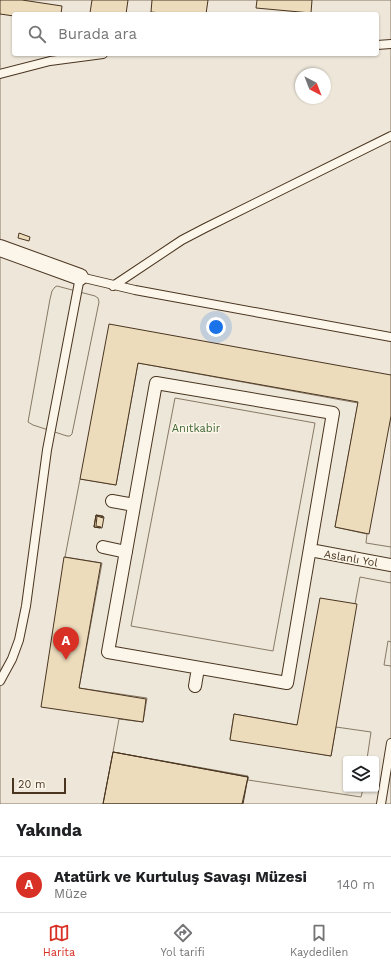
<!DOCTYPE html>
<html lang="tr">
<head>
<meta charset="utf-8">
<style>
	body { margin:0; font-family:"Work Sans",sans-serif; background:#f6f6f6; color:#202124 }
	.controls { position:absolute; right:12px; bottom:12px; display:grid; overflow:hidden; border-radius:4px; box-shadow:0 1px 3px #0004 }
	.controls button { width:36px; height:36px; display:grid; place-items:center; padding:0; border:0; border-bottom:1px solid #e0e0e0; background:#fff; color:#202124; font:20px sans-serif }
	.compass { position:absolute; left:295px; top:68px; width:36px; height:36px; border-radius:50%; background:#fff; box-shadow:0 1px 3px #0004; rotate:138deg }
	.scale { position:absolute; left:12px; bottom:10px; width:54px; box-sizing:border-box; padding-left:4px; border:2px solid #4a3520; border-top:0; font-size:11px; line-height:14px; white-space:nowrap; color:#4a3520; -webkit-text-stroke:3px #fbf6e9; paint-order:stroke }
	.you { position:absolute; left:216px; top:327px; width:14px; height:14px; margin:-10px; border:3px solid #fff; border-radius:50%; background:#1a73e8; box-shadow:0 0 0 6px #1a73e833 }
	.badge { display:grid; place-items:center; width:26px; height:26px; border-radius:50%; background:#d93025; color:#fff; font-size:13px; font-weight:700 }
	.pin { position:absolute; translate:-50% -33px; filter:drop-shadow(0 1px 2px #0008) }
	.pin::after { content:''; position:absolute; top:21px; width:14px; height:12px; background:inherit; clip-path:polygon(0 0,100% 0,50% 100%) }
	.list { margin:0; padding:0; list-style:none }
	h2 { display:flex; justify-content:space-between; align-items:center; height:52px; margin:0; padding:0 16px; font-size:17px }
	h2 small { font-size:13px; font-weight:400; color:#757577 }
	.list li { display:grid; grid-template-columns:26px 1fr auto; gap:12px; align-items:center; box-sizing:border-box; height:56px; padding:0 16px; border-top:1px solid #e0e0e0 }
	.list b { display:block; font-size:15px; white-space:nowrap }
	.list p { margin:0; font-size:13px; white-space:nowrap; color:#757577 }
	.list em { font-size:13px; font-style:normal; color:#757577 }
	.icon { flex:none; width:22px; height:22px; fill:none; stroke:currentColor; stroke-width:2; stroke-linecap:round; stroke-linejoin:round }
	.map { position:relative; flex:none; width:391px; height:804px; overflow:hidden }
	.search { position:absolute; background:#fff; box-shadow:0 1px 3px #0004; left:12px; right:12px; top:12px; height:44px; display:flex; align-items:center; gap:10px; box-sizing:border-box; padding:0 14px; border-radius:4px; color:#757577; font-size:15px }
	.sheet { height:108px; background:#fff }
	nav { display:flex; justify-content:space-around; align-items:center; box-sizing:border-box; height:56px; border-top:1px solid #e0e0e0; background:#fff; font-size:11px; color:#757577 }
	nav a { display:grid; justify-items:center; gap:2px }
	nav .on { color:#d93025 }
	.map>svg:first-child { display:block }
	.green { fill:#ede6d9; stroke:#887966; fill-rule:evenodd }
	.parking { fill:#ede7d9; stroke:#887966; fill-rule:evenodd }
	.building { fill:#ecdcbc; stroke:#4a3520 }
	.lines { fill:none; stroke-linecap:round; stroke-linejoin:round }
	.service-casing { stroke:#4a3520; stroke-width:10 }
	.pedestrian-casing { stroke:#4a3520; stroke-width:14 }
	.minor-casing { stroke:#4a3520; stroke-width:18 }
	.service { stroke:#fbf6e9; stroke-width:8 }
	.pedestrian { stroke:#fbf6e9; stroke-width:12 }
	.minor { stroke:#fbf6e9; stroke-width:16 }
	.labels { text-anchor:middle; stroke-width:3; stroke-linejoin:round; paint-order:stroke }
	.park-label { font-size:11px; fill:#436837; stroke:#fbf6e9 }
	.street-label { font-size:11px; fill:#4a3520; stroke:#fbf6e9 }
</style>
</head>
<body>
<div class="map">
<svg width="391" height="804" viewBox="0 0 391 804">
	<rect width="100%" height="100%" fill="#fbf6e9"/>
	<path class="green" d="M 0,0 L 391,0 L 391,804 L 0,804 ZM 14,14 L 377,14 L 377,54 L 14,54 ZM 301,74 L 325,74 L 325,98 L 301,98 ZM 346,759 L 376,759 L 376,789 L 346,789 Z"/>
	<path class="parking" d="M 57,286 L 95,296 L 98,298 L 99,302 L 72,434 L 70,436 L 67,436 L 33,425 L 28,422 L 50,299 L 52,291 L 55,287 Z
		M 138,363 L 358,403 L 335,527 L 367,534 L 366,543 L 391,547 L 391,583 L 360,577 L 355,604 L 297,725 L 234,714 L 230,739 L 331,756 L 336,727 L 371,732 L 367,759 L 346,759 L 346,789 L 363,789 L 361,797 L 248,780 L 248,776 L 113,752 L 119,719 L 143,722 L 147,698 L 79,688 L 102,563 L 65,557 L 80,479 L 116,485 ZM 175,398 L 315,423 L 273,651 L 131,626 Z
		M 388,641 L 391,642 L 391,666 L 384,665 Z"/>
	<path class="building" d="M 0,0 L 22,0 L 62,6 L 61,14 L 14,14 L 14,16 L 0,14 Z
		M 92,0 L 128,0 L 126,14 L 90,13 Z
		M 152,0 L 208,0 L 206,14 L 171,14 L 151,12 Z
		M 257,0 L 312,0 L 311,13 L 256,8 Z
		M 19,233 L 30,237 L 29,241 L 18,238 Z
		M 109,324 L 391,375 L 391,416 L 369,534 L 335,527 L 358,402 L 138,363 L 116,485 L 80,479 Z
		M 96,515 L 104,517 L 102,528 L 94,527 Z
		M 96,515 L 103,516 L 103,518 L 97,516 L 96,526 L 101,527 L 100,528 L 94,527 Z
		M 64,557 L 101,563 L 79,688 L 146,699 L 143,722 L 41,707 Z
		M 320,598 L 357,604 L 331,756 L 230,740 L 234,714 L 297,725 Z
		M 113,752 L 248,777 L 242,804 L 103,804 Z
		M 113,752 L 248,777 L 243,804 L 103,804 Z"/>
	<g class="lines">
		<defs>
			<path id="service" d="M 377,45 L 391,44
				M 0,74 L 50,61 L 103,54
				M 113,286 L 182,240 L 205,228 L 391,136
				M 0,681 L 12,659 L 19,640 L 26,606 L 47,450 L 80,277 L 135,290 L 391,337
				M 381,804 L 391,743"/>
			<path id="pedestrian" d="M 156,383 L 333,413 L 287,683 L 108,652 Z
				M 112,501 L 134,505
				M 103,547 L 126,552
				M 310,550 L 391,565
				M 195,686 L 198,668"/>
			<path id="minor" d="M 0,248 L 80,277"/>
		</defs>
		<use href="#service" class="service-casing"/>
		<use href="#pedestrian" class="pedestrian-casing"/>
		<use href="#minor" class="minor-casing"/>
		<use href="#service" class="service"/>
		<use href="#pedestrian" class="pedestrian"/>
		<use href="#minor" class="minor"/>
	</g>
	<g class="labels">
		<g class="park-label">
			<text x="196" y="432">Anıtkabir</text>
		</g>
		<g class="street-label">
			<text transform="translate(351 558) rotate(10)" y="4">Aslanlı Yol</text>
		</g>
	</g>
</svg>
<div class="controls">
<button><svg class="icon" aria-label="layers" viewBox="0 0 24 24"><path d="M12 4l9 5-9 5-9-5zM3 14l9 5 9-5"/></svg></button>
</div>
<svg class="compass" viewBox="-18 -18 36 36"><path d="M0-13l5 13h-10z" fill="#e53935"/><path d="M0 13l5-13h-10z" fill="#757577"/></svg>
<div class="scale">20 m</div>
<div class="you"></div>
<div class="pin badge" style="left:66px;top:660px">A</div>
<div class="search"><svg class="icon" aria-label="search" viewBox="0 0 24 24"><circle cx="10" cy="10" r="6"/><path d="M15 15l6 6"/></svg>Burada ara</div>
</div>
<section class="sheet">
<h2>Yakında<small></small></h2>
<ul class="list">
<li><span class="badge">A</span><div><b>Atatürk ve Kurtuluş Savaşı Müzesi</b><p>Müze</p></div><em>140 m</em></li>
</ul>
</section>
<nav>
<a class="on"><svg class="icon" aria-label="map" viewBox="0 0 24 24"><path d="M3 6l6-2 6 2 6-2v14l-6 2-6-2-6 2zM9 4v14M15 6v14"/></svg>Harita</a>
<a><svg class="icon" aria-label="directions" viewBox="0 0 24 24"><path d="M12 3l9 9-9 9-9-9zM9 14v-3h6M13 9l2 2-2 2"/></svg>Yol tarifi</a>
<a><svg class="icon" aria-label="saved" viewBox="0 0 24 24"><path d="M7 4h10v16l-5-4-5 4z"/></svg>Kaydedilen</a>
</nav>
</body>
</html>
